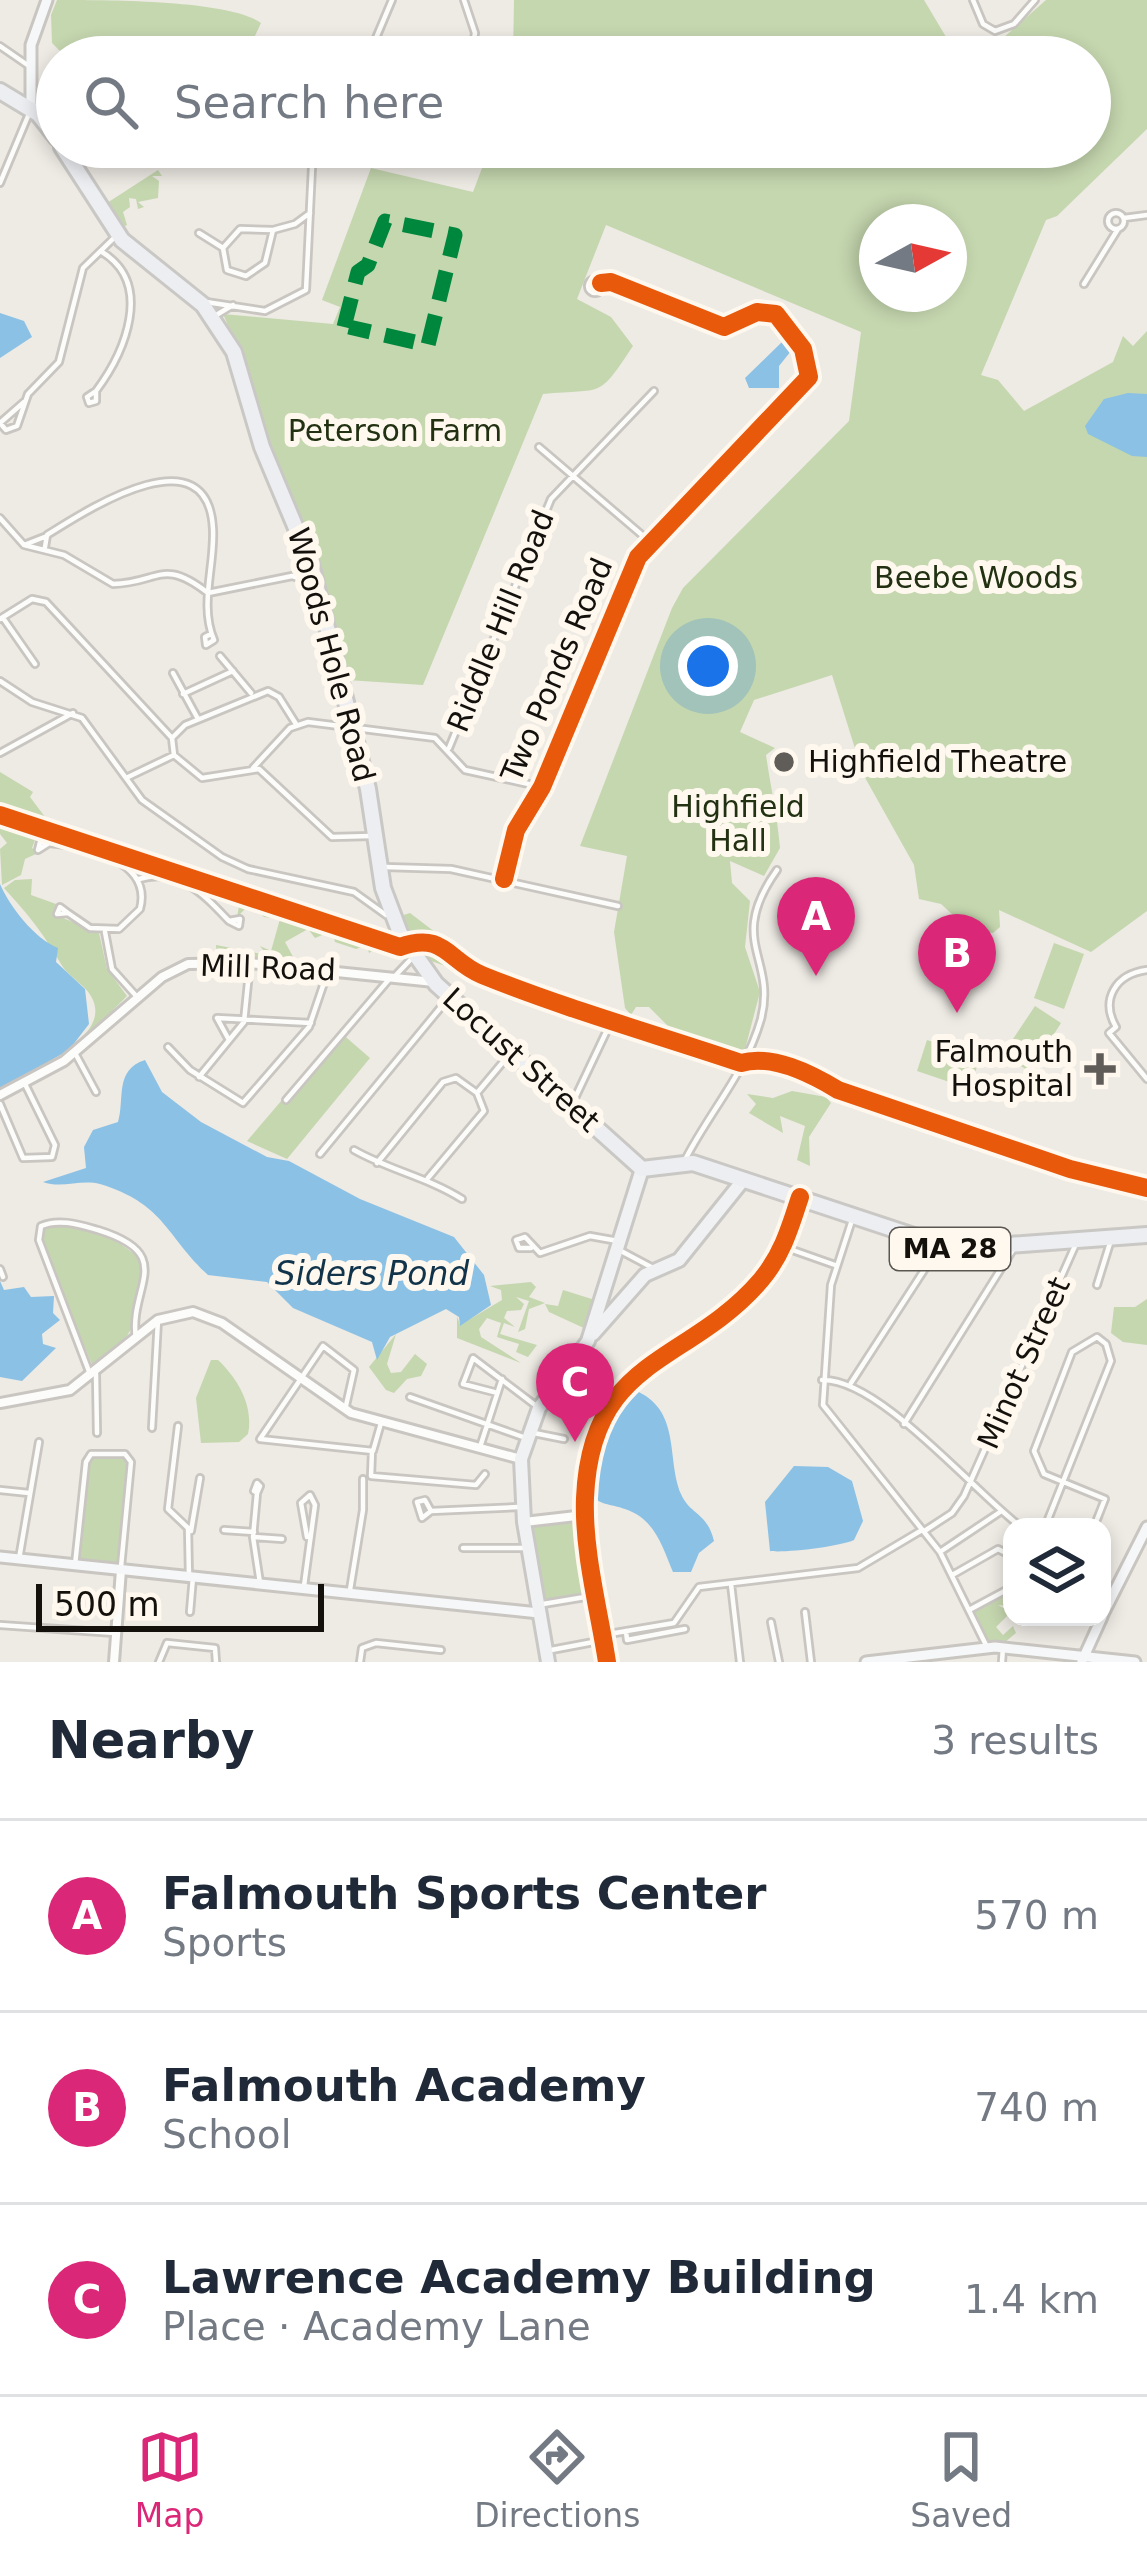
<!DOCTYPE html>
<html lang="en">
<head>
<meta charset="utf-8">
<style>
	body { margin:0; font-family:"DejaVu Sans",sans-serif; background:#f6f6f7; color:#1f2937 }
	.controls { position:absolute; right:36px; bottom:36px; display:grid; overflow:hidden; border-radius:24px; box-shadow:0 6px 18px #0003 }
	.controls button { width:108px; height:108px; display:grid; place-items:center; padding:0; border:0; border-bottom:3px solid #e0e1e3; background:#fff; color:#1f2937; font:60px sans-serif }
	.compass { position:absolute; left:859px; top:204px; width:108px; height:108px; border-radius:50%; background:#fff; box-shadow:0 6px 18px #0003; rotate:82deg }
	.scale { position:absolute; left:36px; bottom:30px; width:288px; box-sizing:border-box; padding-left:12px; border:6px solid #14110d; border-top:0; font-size:33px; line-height:42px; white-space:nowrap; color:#14110d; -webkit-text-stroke:9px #fff8ef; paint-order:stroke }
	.you { position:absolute; left:708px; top:666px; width:42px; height:42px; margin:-30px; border:9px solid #fff; border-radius:50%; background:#1a73e8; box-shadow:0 0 0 18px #1a73e833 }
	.badge { display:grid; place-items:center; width:78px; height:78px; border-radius:50%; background:#db2777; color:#fff; font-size:39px; font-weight:700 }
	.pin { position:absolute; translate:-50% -99px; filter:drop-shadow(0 3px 6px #0008) }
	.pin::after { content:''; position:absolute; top:63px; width:42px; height:36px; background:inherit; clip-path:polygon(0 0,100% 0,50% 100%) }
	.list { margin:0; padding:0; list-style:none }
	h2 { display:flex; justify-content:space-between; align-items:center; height:156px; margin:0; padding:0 48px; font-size:51px }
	h2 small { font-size:39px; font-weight:400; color:#747a83 }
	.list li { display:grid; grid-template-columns:78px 1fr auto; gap:36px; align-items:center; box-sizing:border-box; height:192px; padding:0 48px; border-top:3px solid #e0e1e3 }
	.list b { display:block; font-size:45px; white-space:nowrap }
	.list p { margin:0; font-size:39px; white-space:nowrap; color:#747a83 }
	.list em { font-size:39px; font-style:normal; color:#747a83 }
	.icon { flex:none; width:66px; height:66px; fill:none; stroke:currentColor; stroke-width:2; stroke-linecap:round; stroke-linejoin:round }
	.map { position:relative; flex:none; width:1147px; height:1662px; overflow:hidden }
	.search { position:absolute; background:#fff; box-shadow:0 6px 18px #0003; left:36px; right:36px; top:36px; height:132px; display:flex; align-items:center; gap:30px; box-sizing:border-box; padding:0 42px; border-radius:66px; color:#747a83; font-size:45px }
	.sheet { height:732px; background:#fff }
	nav { display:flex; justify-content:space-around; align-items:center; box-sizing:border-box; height:168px; border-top:3px solid #e0e1e3; background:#fff; font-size:33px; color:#747a83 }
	nav a { display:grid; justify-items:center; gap:6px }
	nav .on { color:#db2777 }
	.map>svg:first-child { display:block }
	.green { fill:#c5d7af; fill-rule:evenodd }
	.water { fill:#8bc1e5 }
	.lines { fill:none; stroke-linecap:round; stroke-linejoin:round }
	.minor-casing { stroke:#c9c6c1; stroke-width:10 }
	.tertiary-casing { stroke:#c9c6c1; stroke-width:14 }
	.secondary-casing { stroke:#c9c6c1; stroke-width:15 }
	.primary-casing { stroke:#cac8c5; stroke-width:18 }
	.trunk-casing { stroke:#cac8c5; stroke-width:20 }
	.minor { stroke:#fcfcfb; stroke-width:4.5 }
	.tertiary { stroke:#fcfcfb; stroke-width:8 }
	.secondary { stroke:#f6f7f8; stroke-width:9 }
	.primary { stroke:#f0f1f3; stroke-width:12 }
	.trunk { stroke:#eceef2; stroke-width:14 }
	.quiet { stroke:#00873e; stroke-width:15; stroke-dasharray:30 15; stroke-linecap:butt }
	.cycleway-casing { stroke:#fff8ef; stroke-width:26 }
	.cycleway { stroke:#e8590c; stroke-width:18 }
	.poi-dot { fill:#605d58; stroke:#fff8ef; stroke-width:4.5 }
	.labels { text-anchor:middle; stroke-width:12; stroke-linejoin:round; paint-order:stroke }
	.shield { fill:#fff8ef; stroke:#5a5651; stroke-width:3 }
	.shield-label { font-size:27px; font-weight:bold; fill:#14110d }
	.park-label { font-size:30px; fill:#213111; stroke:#fff8ef }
	.street-label { font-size:30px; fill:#14110d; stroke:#fff8ef }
	.poi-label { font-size:30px; fill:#14110d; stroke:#fff8ef; text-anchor:start }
	.water-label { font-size:33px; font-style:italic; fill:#12344b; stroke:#fff8ef }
</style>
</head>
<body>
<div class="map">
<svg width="1147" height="1662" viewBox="0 0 1147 1662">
	<rect width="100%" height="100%" fill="#eeeae4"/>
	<path class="green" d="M 57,0 C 107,0 230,0 261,23 L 254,38 C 218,53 160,72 124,51 L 113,57 L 66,57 L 52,43 L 51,15 Z
		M 514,0 L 924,0 L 958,57 L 513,57 Z
		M 1046,0 L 1147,0 L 1147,129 L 1057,216 L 1046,220 L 981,375 L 998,380 L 1024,411 L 1113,362 L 1123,336 L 1133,346 L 1147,331 L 1147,911 L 1091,952 L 999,910 L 1000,927 L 993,933 L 967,928 L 941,904 L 919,899 L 914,865 L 863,774 L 832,675 L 754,700 L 740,732 L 775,748 L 766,755 C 771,790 777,813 780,848 L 764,876 L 730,861 L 732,883 L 750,901 L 745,947 L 760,992 L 744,1053 L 673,1031 L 649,1007 L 636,1007 L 631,1015 L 625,1008 L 614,932 L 627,856 L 580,846 L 672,608 L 683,588 L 849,421 L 861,332 L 606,225 L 577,299 L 611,317 L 633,346 C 597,400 605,388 543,394 L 423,685 L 347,680 L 309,541 L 267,446 L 251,377 L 223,314 L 333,324 L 340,307 L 322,300 L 371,168 L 473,192 L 490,147 L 1090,147 L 1090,57 L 991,57 L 1003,38 ZM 877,222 L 949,222 L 949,294 L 877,294 Z
		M 158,170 L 162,176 L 152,176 L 159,181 L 158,198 L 138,202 L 144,207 L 138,209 L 136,199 L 129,198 L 130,207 L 123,212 L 127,225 L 119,229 L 107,203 Z
		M 0,772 L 33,792 L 30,797 L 51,825 L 390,937 L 394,931 L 408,956 L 380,946 L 369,953 L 367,945 L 356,949 L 335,942 L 332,931 L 315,938 L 308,929 L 285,942 L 297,964 L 217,959 L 216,945 L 267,955 L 260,946 L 271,951 L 280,919 L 264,917 L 250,904 L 237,917 L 240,901 L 229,893 L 61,838 L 35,840 L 32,848 L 38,853 L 25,859 L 21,875 L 2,885 L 0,849 L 7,843 L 0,834 Z
		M 32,879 L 31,895 L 56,904 L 56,915 L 99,933 L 107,969 L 127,996 L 85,1038 L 36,1070 L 33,1065 C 55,1055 107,1034 93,1000 C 87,985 69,978 61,964 C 41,930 31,918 4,888 L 15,880 Z
		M 410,913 L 495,978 L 594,1011 L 593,1016 L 422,958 L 397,917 Z
		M 1054,943 L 1084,954 L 1064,1009 L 1034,998 Z
		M 1035,1006 L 1061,1023 L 1030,1072 L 1003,1054 Z
		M 340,1032 L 370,1058 L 287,1159 L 247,1141 Z
		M 927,1040 L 980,1057 L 970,1089 L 917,1071 Z
		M 792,1091 L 826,1097 L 831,1103 L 809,1137 L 810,1166 L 797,1160 L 805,1126 L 780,1116 L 783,1133 L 749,1113 L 756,1104 L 747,1094 L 773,1098 Z
		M 62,1224 L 111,1237 L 141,1259 C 147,1311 132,1339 95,1372 L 40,1238 L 46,1225 Z
		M 531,1282 L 536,1287 L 529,1297 L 545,1303 L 529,1309 L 525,1329 L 518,1332 L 529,1301 L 516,1297 L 524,1304 L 521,1310 L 507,1311 L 504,1318 L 515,1327 L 504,1323 L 500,1334 L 537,1345 L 528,1357 L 516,1352 L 519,1344 L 497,1337 L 501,1323 L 487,1318 L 479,1329 L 481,1337 L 521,1363 L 457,1338 L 457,1316 L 460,1325 L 502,1300 L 501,1290 L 490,1286 Z
		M 563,1290 L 595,1300 L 586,1329 L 549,1312 L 545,1304 L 558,1306 Z
		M 1147,1299 L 1147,1345 L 1123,1342 L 1111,1333 L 1114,1307 L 1135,1307 Z
		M 396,1334 L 387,1364 L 391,1373 L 401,1372 L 415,1354 L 427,1364 L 421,1376 L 407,1379 L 394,1393 L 386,1390 L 369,1367 Z
		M 211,1360 L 218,1360 C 238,1379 254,1406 248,1434 L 239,1442 L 201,1443 L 196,1398 Z
		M 94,1454 L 115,1454 L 129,1462 L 119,1566 L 77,1562 L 87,1466 Z
		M 581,1520 L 590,1593 L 543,1600 L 530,1526 Z
		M 1008,1593 L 1010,1606 L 998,1605 L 1011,1612 L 996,1627 L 1003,1635 L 1013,1626 L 1016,1633 L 1004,1643 L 989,1642 L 974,1610 Z"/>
	<path class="water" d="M 0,313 L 24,321 L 32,337 L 0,358 Z
		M 782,342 L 791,351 L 779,366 L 779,388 L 749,388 L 745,378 Z
		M 1128,393 L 1147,394 L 1147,457 L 1132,456 L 1088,434 L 1085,426 L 1104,399 Z
		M 0,884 C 10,907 35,939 58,948 L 56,962 L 85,989 L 89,1024 L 69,1050 L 0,1089 Z
		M 145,1060 L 162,1092 L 201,1122 L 267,1157 L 289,1161 L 360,1199 L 454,1237 L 484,1275 L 491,1305 L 460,1326 L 459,1317 L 446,1309 L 390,1337 L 377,1360 L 372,1342 L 293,1308 L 267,1282 L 208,1275 C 165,1235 165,1204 100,1184 C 80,1179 62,1189 43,1182 L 86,1168 L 84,1147 L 93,1130 L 118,1122 C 125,1099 114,1070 145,1060 Z
		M 0,1281 L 4,1290 L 24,1287 L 31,1297 L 54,1296 L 53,1313 L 60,1320 L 42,1334 L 43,1344 L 56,1348 L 22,1381 L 0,1377 Z
		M 634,1390 C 682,1409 666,1459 681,1494 C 690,1515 707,1512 714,1541 L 699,1553 L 691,1572 L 673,1572 C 662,1546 655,1519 625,1509 C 611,1504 598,1505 589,1493 L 603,1426 L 625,1391 Z
		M 794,1466 L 828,1467 L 852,1481 L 863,1521 L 854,1540 C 838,1547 784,1553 770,1551 L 765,1502 Z"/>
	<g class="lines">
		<defs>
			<path id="minor" d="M 464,0 L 475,33 L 471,57
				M 973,0 L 983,24 L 995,31 L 1014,24 L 1035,0
				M 0,46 L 29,66
				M 123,57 L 139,50 L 147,57
				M 368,57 L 392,0
				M 0,183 L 31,109 L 57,94
				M1108 221a8 8 0 1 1 16 0a8 8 0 1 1-16 0Z
				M 1124,218 L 1147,215
				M 273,230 L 295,224 L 310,213
				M 199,233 L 223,248 L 227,270 L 246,276 L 265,263 L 273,230 L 240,229 L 223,248
				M588 286a7 7 0 1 1 14 0a7 7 0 1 1-14 0Z
				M 1084,284 L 1118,229
				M 206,302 L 265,311 L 306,290 L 313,147
				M 213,317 L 233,305
				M 96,391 C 125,352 154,284 102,252
				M 96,391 L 96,401 L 89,403 L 87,397 Z
				M 0,423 L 6,430 L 17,426 L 28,394 L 59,362 L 83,268 L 116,236
				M 0,423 L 24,402
				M 539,447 L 649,541
				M 0,518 L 24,545 L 64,555 L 113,584 C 159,583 162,557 208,593 L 292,576 L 309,581
				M 24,545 L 47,536
				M 45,547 L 47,535 C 84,512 208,430 213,529 C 215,566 199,605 214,640 L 206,645 L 205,637 L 211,634
				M 3,618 L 35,664
				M 0,619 L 32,599 L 46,602 L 172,738 L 174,755 L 126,778
				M 220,656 L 251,693
				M 173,673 L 198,719
				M 0,681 L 32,702 L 82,718 L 142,800 L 222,857 L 248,869 L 354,892 L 386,915
				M 183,694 L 233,671
				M 172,738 L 185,725 L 268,691 L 279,697 L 296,724
				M 449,748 L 551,499 L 654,391
				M 0,753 L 73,713
				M 174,755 L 202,778 L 259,769 L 332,837 L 371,836
				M 253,768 L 290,728 L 308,722 L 435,738 L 465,770 L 542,787
				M 40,842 L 49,843 L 38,850 Z
				M 49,843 C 86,846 153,861 140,909 L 119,929 L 90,928 L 68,913
				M 385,867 L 451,869 L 618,906
				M 139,879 C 180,867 205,896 229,921
				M 504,879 L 516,830 L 542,787 L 638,557 L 809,377 L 803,349 L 776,314 L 757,312 L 724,327 L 611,282 L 601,283
				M 60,907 L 68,913 L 57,914 Z
				M 240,919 L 239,926 L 229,921 Z
				M 105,932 L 112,969 L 138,998
				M 1147,970 C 1116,974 1100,999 1116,1027 L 1109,1033 L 1147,1079
				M 396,975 L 413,957
				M 229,1040 L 217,1018 L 311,1023
				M 168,1047 L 190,1070 L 243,1103 L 309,1027 L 327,974
				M 75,1053 L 96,1092
				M 199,1077 L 244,1022 L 250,963
				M 286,1100 L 391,977
				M 574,1100 L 610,1024
				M 0,1104 L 23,1158 L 52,1157 L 55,1145 L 25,1084
				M 354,1150 C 389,1170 427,1177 462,1199
				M 320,1154 L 446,1001
				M 686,1158 C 711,1110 746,1072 761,1019 C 777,957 726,942 777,870
				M 377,1163 L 443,1082 L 456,1078 L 477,1093 L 508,1056
				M 428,1178 L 484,1111 L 477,1093
				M 853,1217 L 831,1285 L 823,1405 L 940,1552 L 987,1647
				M 784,1247 L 835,1265
				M 531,1248 L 519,1248 L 516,1240 L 525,1237 L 540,1253 L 590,1236 L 618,1241
				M 621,1251 L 653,1268
				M 0,1269 L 3,1277
				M 1097,1285 L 1110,1243
				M 566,1372 L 608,1406
				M 90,1374 L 39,1240 L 41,1226 C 59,1218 80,1225 98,1230 C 179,1255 128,1287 136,1338
				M 96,1374 L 97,1433
				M 822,1380 C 879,1378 973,1491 1021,1527
				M 851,1383 L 939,1247
				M 494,1392 L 463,1384 L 473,1358 L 539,1408
				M 410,1397 L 523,1437
				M 345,1410 L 354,1370 L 323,1346 L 260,1439 L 373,1451 L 381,1423
				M 904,1424 L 1014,1248
				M 178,1426 L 168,1509 L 188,1528 L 189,1577
				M 152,1428 L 158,1320
				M 534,1433 L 564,1439
				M 480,1447 L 502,1379
				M 372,1451 L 371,1476 L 476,1485 L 485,1474
				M 257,1483 L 260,1486 L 257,1493 L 254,1491 Z
				M 0,1490 L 29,1493
				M 257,1493 L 253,1537 L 260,1583
				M 431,1511 L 425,1500 L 417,1502 L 422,1518 L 431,1511 L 519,1507
				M 1045,1527 L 1111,1361 L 1106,1344 L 1097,1337 L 1072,1352 L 1034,1451 L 1044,1474 L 1105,1499 L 1094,1527
				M 224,1530 L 254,1532
				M 926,1530 L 952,1513 L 964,1496 L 1075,1246
				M 191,1531 L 200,1478
				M 253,1537 L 282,1539
				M 463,1548 L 523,1548
				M 940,1552 L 1000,1512
				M 19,1559 L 39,1442
				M 75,1565 L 86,1462 L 91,1454 L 125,1454 L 131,1462 L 121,1567
				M 954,1574 L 998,1549 L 1012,1556
				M 731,1584 L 740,1662
				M 304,1586 L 315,1505 L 310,1495 L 301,1503 L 307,1537
				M 350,1590 L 363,1510 L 363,1479
				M 543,1604 L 597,1595
				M 971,1609 L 1012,1587
				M 190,1612 L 193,1577
				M 805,1612 L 811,1662
				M 771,1622 L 779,1662
				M 0,1625 L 115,1633
				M 626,1631 L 627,1640 L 685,1629
				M 603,1635 L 674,1623 L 699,1587 L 858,1568 L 922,1530
				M 546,1651 L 604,1640
				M 159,1662 L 167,1643 L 215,1648 L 216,1662
				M 360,1662 L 362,1648 L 376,1643 L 441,1650
				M 1002,1662 L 1003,1647"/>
			<path id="tertiary" d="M 0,1095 L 64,1061 L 162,977 L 188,964 L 250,963 L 434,982
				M 794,1227 L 805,1199
				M 0,1403 L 70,1390 L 158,1320 L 193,1312 L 222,1323 L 351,1413 L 521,1459
				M 524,1522 L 585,1515
				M 114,1662 L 121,1570
				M 607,1662 C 599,1610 583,1551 585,1498 C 590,1358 684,1366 759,1281 C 781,1257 789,1230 799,1200"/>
			<path id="secondary" d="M 31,109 L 31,45 L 47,0
				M 0,1557 L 539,1613
				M 1102,1616 L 1147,1527
				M 1082,1661 L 1102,1617
				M 866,1662 L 995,1647 L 1135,1662"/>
			<path id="primary" d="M 593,1334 L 645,1275 L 679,1260 L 744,1179
				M 548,1662 L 524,1522 L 521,1459 L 539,1408 L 588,1341 L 642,1169"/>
			<path id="trunk" d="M 0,91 L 38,114 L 57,138
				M 62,147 L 122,240 L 203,305 L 234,352 L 262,447 L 311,564 L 368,789 L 383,888 L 400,933 L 436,984 L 642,1169 L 693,1163 L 953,1249 L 1147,1235"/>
		</defs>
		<use href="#minor" class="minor-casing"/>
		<use href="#tertiary" class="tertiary-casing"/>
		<use href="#secondary" class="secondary-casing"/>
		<use href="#primary" class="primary-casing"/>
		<use href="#trunk" class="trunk-casing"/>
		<use href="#minor" class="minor"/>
		<use href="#tertiary" class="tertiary"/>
		<use href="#secondary" class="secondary"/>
		<use href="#primary" class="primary"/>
		<use href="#trunk" class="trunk"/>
		<path class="quiet" d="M 344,327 L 358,272 L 368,265 L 385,221 L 455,235 L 428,345 L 349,327"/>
		<defs>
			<path id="cycleway" d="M 0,815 L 400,947 C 444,931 448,961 482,975 C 566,1009 655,1034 741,1063 C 772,1054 810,1073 838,1090 L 1070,1169 L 1147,1188
				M 504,879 L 516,830 L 542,787 L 638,557 L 809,377 L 803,349 L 776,314 L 757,312 L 724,327 L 611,282 L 601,283
				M 607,1662 C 599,1610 583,1551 585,1498 C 591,1355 687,1366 761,1280 C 782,1255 790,1228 800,1197"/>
		</defs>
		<use href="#cycleway" class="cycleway-casing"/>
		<use href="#cycleway" class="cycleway"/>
	</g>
	<g class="poi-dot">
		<circle cx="784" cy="762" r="12"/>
		<path d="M1094 1051h12v12h12v12h-12v12h-12v-12h-12v-12h12z"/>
	</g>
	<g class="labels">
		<rect class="shield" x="890" y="1228" width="120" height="42" rx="9"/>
		<g class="shield-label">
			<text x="950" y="1258">MA 28</text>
		</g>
		<g class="park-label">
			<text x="395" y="441">Peterson Farm</text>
			<text x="976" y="588">Beebe Woods</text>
			<text x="738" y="817">Highfield<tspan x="738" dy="34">Hall</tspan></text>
		</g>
		<g class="street-label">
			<text transform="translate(501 621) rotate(-68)" y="10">Riddle Hill Road</text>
			<text transform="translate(331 655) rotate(75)" y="10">Woods Hole Road</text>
			<text transform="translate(557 670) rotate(-67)" y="10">Two Ponds Road</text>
			<text transform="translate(268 968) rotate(2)" y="10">Mill Road</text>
			<text transform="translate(521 1060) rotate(42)" y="10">Locust Street</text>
			<text transform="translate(1024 1363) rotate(-66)" y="10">Minot Street</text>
		</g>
		<g class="poi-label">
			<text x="808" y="772">Highfield Theatre</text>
			<text x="1073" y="1062" text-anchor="end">Falmouth<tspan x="1073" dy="34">Hospital</tspan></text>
		</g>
		<g class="water-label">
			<text x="372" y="1285">Siders Pond</text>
		</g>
	</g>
</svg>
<div class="controls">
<button><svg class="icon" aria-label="layers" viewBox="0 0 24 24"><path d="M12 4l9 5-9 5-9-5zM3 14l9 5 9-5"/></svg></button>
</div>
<svg class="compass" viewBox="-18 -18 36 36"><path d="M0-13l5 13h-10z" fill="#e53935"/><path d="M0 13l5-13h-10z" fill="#747a83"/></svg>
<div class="scale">500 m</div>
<div class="you"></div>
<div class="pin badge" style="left:816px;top:976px">A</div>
<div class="pin badge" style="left:957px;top:1013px">B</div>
<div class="pin badge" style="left:575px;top:1442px">C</div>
<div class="search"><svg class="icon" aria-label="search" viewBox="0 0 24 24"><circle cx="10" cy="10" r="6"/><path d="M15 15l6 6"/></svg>Search here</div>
</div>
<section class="sheet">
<h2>Nearby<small>3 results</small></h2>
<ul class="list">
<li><span class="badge">A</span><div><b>Falmouth Sports Center</b><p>Sports</p></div><em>570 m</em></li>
<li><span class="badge">B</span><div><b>Falmouth Academy</b><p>School</p></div><em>740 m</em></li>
<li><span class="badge">C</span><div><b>Lawrence Academy Building</b><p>Place · Academy Lane</p></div><em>1.4 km</em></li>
</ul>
</section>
<nav>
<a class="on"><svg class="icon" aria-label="map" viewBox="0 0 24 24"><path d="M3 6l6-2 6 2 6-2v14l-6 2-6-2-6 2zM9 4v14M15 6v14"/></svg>Map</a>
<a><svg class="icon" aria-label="directions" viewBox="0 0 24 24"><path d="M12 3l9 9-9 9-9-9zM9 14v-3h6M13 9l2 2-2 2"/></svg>Directions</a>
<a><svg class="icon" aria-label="saved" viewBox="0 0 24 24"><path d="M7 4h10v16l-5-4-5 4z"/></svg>Saved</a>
</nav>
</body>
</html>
